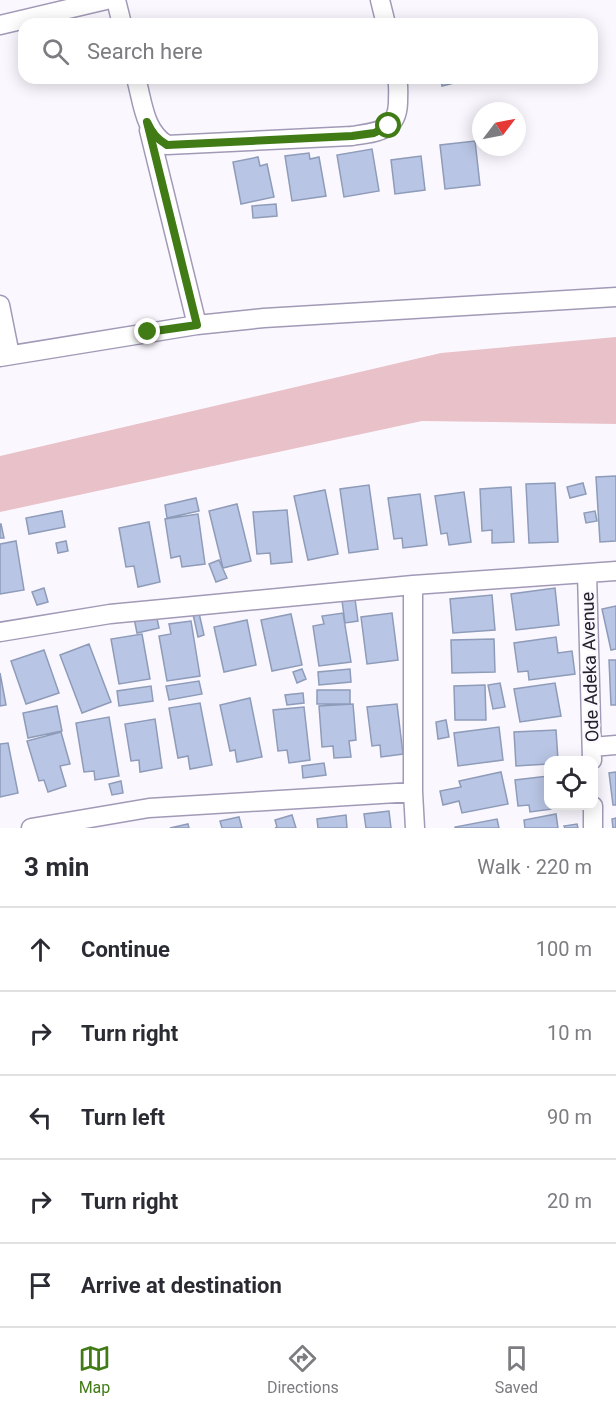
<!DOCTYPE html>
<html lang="en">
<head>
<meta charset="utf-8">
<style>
	body { margin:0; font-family:Roboto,sans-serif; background:#f2f2f3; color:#2b2b33 }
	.controls { position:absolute; right:18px; bottom:18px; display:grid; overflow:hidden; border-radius:12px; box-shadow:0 3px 15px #0003 }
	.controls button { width:54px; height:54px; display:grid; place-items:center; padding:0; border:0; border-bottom:2px solid #e1e1e2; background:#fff; color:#2b2b33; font:30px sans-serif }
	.compass { position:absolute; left:472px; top:102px; width:54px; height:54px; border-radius:50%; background:#fff; box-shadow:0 3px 15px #0003; rotate:58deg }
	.stop { position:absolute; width:18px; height:18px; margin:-14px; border:4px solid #407b15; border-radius:50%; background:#fff }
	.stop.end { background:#407b15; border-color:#fff; box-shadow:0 2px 6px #0008 }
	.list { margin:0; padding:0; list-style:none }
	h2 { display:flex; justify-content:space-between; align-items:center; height:78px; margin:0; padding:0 24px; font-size:26px }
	h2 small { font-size:20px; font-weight:400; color:#7c7c81 }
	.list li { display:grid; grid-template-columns:39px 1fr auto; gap:18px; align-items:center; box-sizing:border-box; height:84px; padding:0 24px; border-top:2px solid #e1e1e2 }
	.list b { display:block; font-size:22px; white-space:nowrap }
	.list em { font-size:20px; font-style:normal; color:#7c7c81 }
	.icon { flex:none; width:33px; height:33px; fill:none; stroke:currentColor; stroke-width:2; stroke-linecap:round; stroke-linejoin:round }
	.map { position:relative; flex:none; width:616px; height:828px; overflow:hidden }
	.search { position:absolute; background:#fff; box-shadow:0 3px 15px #0003; left:18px; right:18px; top:18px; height:66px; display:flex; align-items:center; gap:15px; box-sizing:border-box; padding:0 21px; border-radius:18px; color:#7c7c81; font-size:22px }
	.sheet { height:498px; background:#fff }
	nav { display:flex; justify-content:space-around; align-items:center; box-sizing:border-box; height:84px; border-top:2px solid #e1e1e2; background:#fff; font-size:16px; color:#7c7c81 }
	nav a { display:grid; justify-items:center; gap:3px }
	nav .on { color:#407b15 }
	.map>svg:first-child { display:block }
	.green { fill:#e9c1c9 }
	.building { fill:#b8c5e4; stroke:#8e9bb9; stroke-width:1.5 }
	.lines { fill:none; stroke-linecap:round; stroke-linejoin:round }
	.minor-casing { stroke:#a299b7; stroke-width:21 }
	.minor { stroke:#fff; stroke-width:18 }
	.route { stroke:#407b15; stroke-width:8 }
	.labels { text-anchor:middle; stroke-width:4.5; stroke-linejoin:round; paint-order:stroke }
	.street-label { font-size:18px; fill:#24212c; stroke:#faf8fe }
</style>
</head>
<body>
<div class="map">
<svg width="616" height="828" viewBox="0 0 616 828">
	<rect width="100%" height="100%" fill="#faf8fe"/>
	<path class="green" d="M 616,337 L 616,424 L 422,421 L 0,512 L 0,456 L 441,353 Z"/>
	<path class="building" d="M 430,78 L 466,78 L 466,80 L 442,86 L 441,80 L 431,82 Z
		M 475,141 L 480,185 L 445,189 L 440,145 Z
		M 372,149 L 379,191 L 344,197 L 337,155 Z
		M 309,153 L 310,159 L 319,157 L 326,196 L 292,201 L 285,156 Z
		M 421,156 L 425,190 L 395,194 L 391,160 Z
		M 258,157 L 260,166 L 267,164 L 274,197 L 241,204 L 233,162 Z
		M 276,204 L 277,216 L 253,218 L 252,206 Z
		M 616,476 L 616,541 L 600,542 L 596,477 Z
		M 555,483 L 558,542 L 529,543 L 526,484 Z
		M 583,483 L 586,494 L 570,498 L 567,487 Z
		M 369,485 L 378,549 L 349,553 L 340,489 Z
		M 511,487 L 514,542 L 492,543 L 492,530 L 482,531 L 480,489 Z
		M 325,490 L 338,554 L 308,560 L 294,496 Z
		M 464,492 L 471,542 L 449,545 L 447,533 L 441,534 L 435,496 Z
		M 420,494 L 427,545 L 403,548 L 402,538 L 394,539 L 388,498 Z
		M 196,498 L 199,511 L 167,518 L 165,505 Z
		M 237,504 L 251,561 L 223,568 L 209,511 Z
		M 287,510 L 292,562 L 271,564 L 270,553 L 257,554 L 253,512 Z
		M 62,511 L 65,527 L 29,534 L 26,518 Z
		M 595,511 L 597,521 L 586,523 L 584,513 Z
		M 198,514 L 205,564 L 182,567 L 180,556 L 171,558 L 165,519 Z
		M 149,522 L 160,582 L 138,587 L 134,566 L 126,567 L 119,528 Z
		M 0,524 L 1,524 L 4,538 L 0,538 Z
		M 16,541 L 24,590 L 0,594 L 0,544 Z
		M 66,541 L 68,551 L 58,553 L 56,543 Z
		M 219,560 L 227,578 L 216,582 L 209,564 Z
		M 44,588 L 48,602 L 37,605 L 32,592 Z
		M 555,588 L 559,625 L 516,630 L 511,594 Z
		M 492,595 L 495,630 L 453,633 L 450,599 Z
		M 355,599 L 358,621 L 345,623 L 342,601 Z
		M 616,606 L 616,649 L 611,650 L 602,609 Z
		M 199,613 L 204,635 L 198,637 L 193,614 Z
		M 343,613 L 351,662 L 319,666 L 313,626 L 324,624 L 322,616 Z
		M 392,613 L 398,660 L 367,664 L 361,617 Z
		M 156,614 L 159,628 L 137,633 L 134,618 Z
		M 291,614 L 302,665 L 272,671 L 261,620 Z
		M 247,620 L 256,665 L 224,672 L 214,627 Z
		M 191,621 L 200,676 L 167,681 L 159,636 L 171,634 L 169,624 Z
		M 142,634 L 150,679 L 119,684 L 111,639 Z
		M 556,637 L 558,653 L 572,651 L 575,674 L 529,680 L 528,671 L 518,672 L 514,643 Z
		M 494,639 L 495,672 L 452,673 L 451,640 Z
		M 89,644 L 111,702 L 82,713 L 60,655 Z
		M 44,650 L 59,693 L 26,704 L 11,661 Z
		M 609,660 L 616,660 L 616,705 L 611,705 Z
		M 302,669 L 306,679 L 297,683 L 293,672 Z
		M 350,669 L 351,682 L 319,685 L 318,672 Z
		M 0,673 L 6,705 L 0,706 Z
		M 199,681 L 202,694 L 169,700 L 166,686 Z
		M 500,683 L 505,707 L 493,709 L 488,685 Z
		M 555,683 L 561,716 L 520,722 L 514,689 Z
		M 485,685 L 486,720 L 455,720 L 454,686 Z
		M 151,686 L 153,701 L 119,706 L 117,691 Z
		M 317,690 L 350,690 L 350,704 L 317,704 Z
		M 303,693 L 304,703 L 287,705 L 285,695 Z
		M 250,698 L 262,757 L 237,762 L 235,750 L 230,751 L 220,705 Z
		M 200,703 L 212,765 L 190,769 L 188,756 L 178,758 L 169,708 Z
		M 353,704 L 356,740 L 349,741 L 351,757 L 334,758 L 333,746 L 322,747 L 319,706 Z
		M 397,704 L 403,754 L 381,757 L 380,745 L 372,746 L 367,707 Z
		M 57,706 L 62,731 L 28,738 L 23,713 Z
		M 304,707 L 310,760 L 289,763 L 287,750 L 278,751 L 273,710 Z
		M 109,717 L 119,776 L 95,780 L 94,771 L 84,772 L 76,723 Z
		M 155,719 L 162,768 L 140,772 L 139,760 L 131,761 L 125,724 Z
		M 446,720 L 449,737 L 438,739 L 436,722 Z
		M 499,727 L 503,760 L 458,766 L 454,733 Z
		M 556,730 L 558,760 L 548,760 L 548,764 L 516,766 L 514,732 Z
		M 61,732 L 70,764 L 60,766 L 66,786 L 48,792 L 44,780 L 39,781 L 27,741 Z
		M 8,743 L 18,793 L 0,797 L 0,744 Z
		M 324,763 L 326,775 L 303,778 L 302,766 Z
		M 501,772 L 508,804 L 462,813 L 459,801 L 443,805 L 440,791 L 461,787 L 459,781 Z
		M 616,772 L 616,805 L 613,805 L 609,773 Z
		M 548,776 L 548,806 L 559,806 L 560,808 L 530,812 L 529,805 L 518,806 L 515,780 Z
		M 121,781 L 123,793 L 112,795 L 109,784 Z
		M 389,811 L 391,828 L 366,828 L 364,814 Z
		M 556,814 L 558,828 L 525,828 L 524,820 Z
		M 292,815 L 296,828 L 275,828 L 277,827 L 275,820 Z
		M 346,815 L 347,828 L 318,828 L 317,819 Z
		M 239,817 L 242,828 L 222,828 L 220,821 Z
		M 616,818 L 616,828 L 613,828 L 612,819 Z
		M 497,819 L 499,828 L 455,828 L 455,827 Z
		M 188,824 L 189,828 L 170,828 Z
		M 577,824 L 578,828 L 565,828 L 564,826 Z"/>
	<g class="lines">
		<defs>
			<path id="minor" d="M 116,0 L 122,24
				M 380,0 L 386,24
				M 0,25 L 106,0
				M 136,78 C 143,103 144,131 167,145 L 352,136 C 376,132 397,132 398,103 C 398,94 399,86 397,78
				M 149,130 L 197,325
				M 0,305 L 10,355
				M 0,357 L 197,325 L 264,318 L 616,297
				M 587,573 L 592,760
				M 413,585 L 413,792 L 415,828
				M 0,632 L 110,614 L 413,585 L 616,571
				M 592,747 L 616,745
				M 593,806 L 593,828
				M 31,828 L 149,808 L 413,792"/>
		</defs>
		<use href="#minor" class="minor-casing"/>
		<use href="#minor" class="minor"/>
	</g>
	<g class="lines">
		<path class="route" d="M 148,332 L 197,325 L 147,122 C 152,133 157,139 167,145 L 352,136 L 374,133 L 389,126"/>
	</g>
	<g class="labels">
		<g class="street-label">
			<text transform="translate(590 667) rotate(-92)" y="6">Ode Adeka Avenue</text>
		</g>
	</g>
</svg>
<div class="controls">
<button><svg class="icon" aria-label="locate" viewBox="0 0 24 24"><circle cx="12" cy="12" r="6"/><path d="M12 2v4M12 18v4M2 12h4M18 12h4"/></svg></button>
</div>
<svg class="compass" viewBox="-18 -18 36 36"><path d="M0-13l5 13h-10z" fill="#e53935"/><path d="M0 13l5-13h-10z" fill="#7c7c81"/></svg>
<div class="stop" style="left:389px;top:126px"></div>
<div class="stop end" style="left:148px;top:332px"></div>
<div class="search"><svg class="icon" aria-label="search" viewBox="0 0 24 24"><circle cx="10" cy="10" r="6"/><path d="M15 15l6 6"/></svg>Search here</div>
</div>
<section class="sheet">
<h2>3 min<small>Walk · 220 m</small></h2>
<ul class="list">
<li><svg class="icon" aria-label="ahead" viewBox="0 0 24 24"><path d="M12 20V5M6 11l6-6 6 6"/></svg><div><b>Continue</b></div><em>100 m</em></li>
<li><svg class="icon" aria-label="right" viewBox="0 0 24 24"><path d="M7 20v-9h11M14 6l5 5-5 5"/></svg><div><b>Turn right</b></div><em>10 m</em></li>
<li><svg class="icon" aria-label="left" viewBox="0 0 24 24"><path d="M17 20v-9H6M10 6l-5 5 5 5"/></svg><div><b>Turn left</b></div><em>90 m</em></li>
<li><svg class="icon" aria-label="right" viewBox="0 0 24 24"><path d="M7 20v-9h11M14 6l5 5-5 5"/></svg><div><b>Turn right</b></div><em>20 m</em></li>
<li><svg class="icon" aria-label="arrive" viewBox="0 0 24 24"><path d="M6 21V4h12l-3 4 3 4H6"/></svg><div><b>Arrive at destination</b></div></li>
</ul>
</section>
<nav>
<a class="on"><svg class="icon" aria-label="map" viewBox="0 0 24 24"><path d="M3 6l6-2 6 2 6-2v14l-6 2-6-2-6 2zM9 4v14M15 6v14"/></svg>Map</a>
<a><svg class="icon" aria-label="directions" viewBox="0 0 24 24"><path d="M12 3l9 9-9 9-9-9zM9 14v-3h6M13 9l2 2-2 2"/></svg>Directions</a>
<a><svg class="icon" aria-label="saved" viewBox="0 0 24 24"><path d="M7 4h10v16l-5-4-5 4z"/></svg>Saved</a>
</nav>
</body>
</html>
